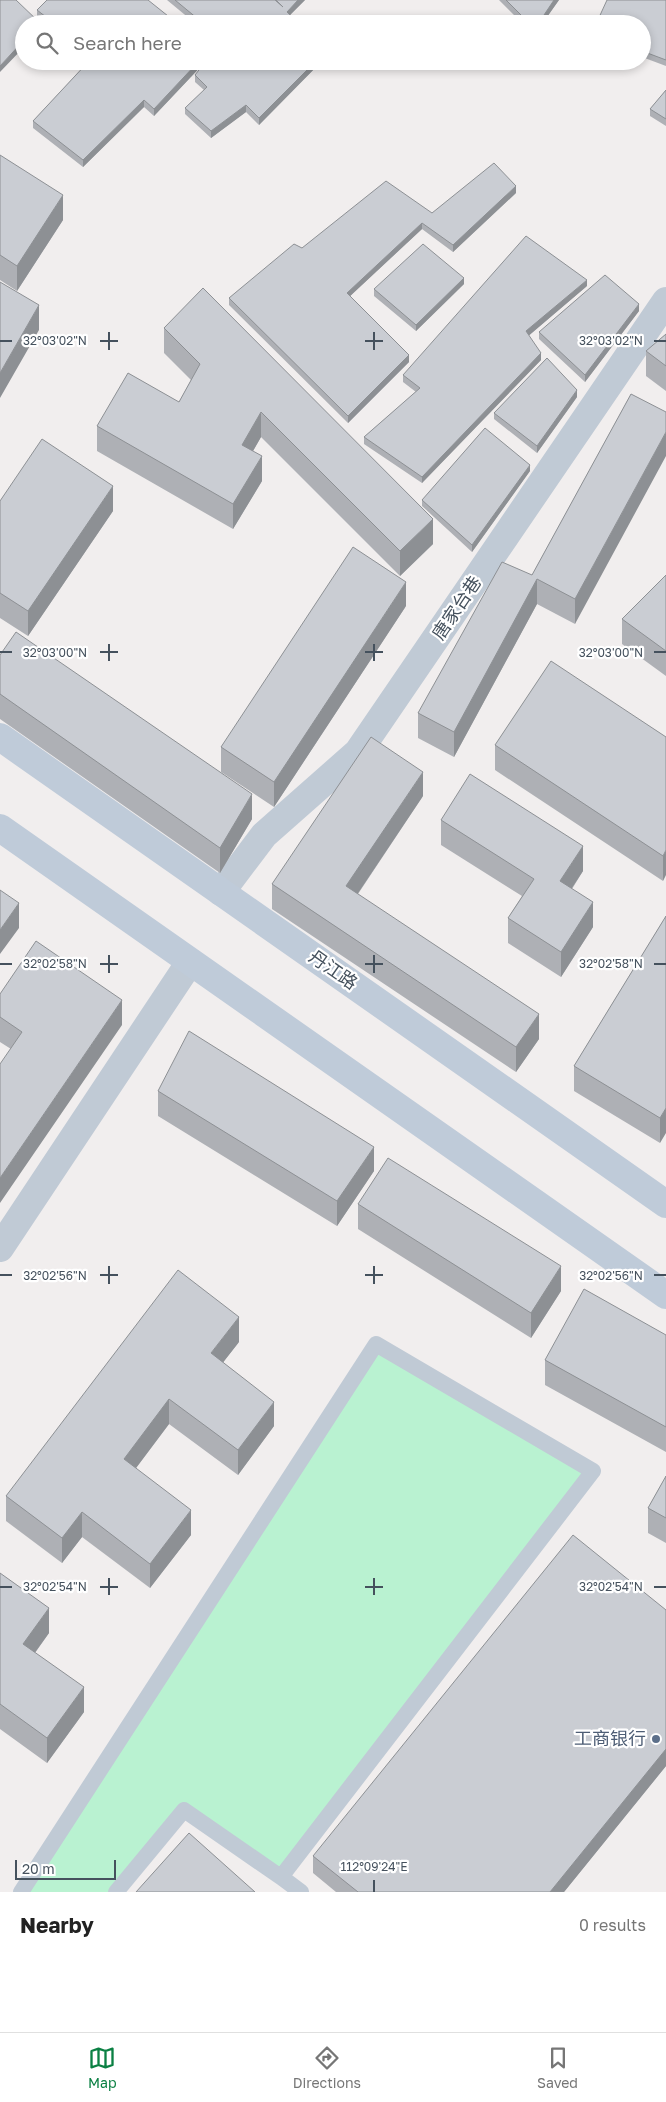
<!DOCTYPE html>
<html lang="en">
<head>
<meta charset="utf-8">
<style>
	body { margin:0; font-family:"Golos Text","Noto Sans SC",sans-serif; background:#f6f6f6; color:#222 }
	.scale { position:absolute; left:15px; bottom:12px; width:101px; box-sizing:border-box; padding-left:5px; border:2px solid #45515d; border-top:0; font-size:14px; line-height:18px; white-space:nowrap; color:#45515d; -webkit-text-stroke:4px #fff; paint-order:stroke }
	.list { margin:0; padding:0; list-style:none }
	h2 { display:flex; justify-content:space-between; align-items:center; height:65px; margin:0; padding:0 20px; font-size:21px }
	h2 small { font-size:16px; font-weight:400; color:#767676 }
	.icon { flex:none; width:28px; height:28px; fill:none; stroke:currentColor; stroke-width:2; stroke-linecap:round; stroke-linejoin:round }
	.map { position:relative; flex:none; width:666px; height:1892px; overflow:hidden }
	.search { position:absolute; background:#fff; box-shadow:0 2px 8px #0003; left:15px; right:15px; top:15px; height:55px; display:flex; align-items:center; gap:12px; box-sizing:border-box; padding:0 18px; border-radius:28px; color:#767676; font-size:19px }
	.sheet { height:140px; background:#fff }
	nav { display:flex; justify-content:space-around; align-items:center; box-sizing:border-box; height:70px; border-top:1px solid #e0e0e0; background:#fff; font-size:14px; color:#767676 }
	nav a { display:grid; justify-items:center; gap:2px }
	nav .on { color:#0b8043 }
	.map>svg:first-child { display:block }
	.green { fill:#b9f2d1 }
	.lines { fill:none; stroke-linecap:round; stroke-linejoin:round }
	.service { stroke:#c0cad5; stroke-width:16 }
	.minor { stroke:#c0cad5; stroke-width:28 }
	.secondary { stroke:#bfcbd9; stroke-width:28 }
	.wall { fill:#aeb0b5 }
	.shaded-wall { fill:#8d9094 }
	.building { fill:#cacdd3; stroke:#8d9094 }
	.ticks { fill:none; stroke:#45515d; stroke-width:2 }
	.service-dot { fill:#5c6f8a; stroke:#fff; stroke-width:2 }
	.labels { text-anchor:middle; stroke-width:4.5; stroke-linejoin:round; paint-order:stroke }
	.street-label { font-size:18px; fill:#45515d; stroke:#fff }
	.service-label { font-size:18px; fill:#4e5e75; stroke:#fff; text-anchor:end }
	.ticks-label { font-size:12px; text-anchor:middle; fill:#45515d; stroke:#fff; stroke-width:4.5; stroke-linejoin:round; paint-order:stroke }
</style>
</head>
<body>
<div class="map">
<svg width="666" height="1892" viewBox="0 0 666 1892">
	<rect width="100%" height="100%" fill="#f1eeee"/>
	<path class="green" d="M 376,1344 L 593,1471 L 281,1877 L 184,1811 L 116,1892 L 21,1892 Z"/>
	<g class="lines">
		<path class="service" d="M 21,1892 L 376,1344 L 593,1471 L 281,1877 L 301,1892
			M 116,1892 L 184,1810 L 285,1880"/>
		<path class="minor" d="M 221,892 L 264,835 L 358,752 L 666,301
			M 0,1248 L 190,962"/>
		<path class="secondary" d="M 0,737 L 666,1204
			M 0,828 L 666,1295"/>
	</g>
	<path class="wall" d="M 167,0 L 305,0 L 290,15 L 300,24 L 196,24 Z
		M 499,0 L 559,0 L 542,24 L 523,24 Z
		M 666,0 L 666,66 L 642,57 L 642,24 Z
		M 37,10 L 178,24 L 46,24 L 37,16 Z
		M 89,61 L 206,61 L 154,116 L 144,107 L 83,167 L 33,128 L 33,121 Z
		M 322,61 L 259,125 L 246,112 L 211,138 L 185,114 L 185,108 L 204,90 L 195,82 L 195,75 Z
		M 666,90 L 666,126 L 650,116 L 650,109 Z
		M 0,155 L 63,220 L 17,291 L 0,280 Z
		M 516,193 L 453,252 L 422,229 L 350,296 L 409,362 L 348,423 L 229,305 L 229,298 L 302,248 L 432,213 Z
		M 464,284 L 416,331 L 374,296 L 374,289 Z
		M 587,286 L 528,336 L 541,360 L 422,483 L 364,444 L 364,437 L 416,392 L 403,382 L 403,375 Z
		M 639,311 L 585,382 L 539,339 L 539,332 Z
		M 164,328 L 433,544 L 400,576 L 261,437 L 253,451 L 262,481 L 233,529 L 97,451 L 97,426 L 179,402 L 191,380 L 164,353 Z
		M 666,334 L 666,391 L 646,376 L 646,351 Z
		M 631,394 L 575,624 L 537,604 L 454,757 L 418,738 L 418,713 L 532,575 Z
		M 577,397 L 537,453 L 494,419 L 494,413 Z
		M 530,471 L 472,552 L 422,506 L 422,500 Z
		M 0,501 L 113,511 L 28,636 L 0,618 Z
		M 666,575 L 666,676 L 622,644 L 622,619 Z
		M 406,606 L 274,807 L 221,772 L 221,747 Z
		M 0,655 L 252,819 L 220,873 L 0,719 Z
		M 666,737 L 663,881 L 495,770 L 495,745 Z
		M 423,796 L 358,894 L 539,1039 L 516,1072 L 272,909 L 272,884 Z
		M 441,820 L 583,871 L 572,889 L 593,927 L 561,977 L 508,943 L 508,918 L 522,896 L 441,845 Z
		M 666,916 L 660,1143 L 574,1091 L 574,1066 Z
		M 0,994 L 122,1025 L 11,1049 L 0,1042 Z
		M 158,1091 L 374,1171 L 337,1226 L 158,1116 Z
		M 358,1204 L 561,1291 L 531,1338 L 358,1229 Z
		M 666,1335 L 666,1452 L 545,1385 L 545,1360 Z
		M 239,1342 L 223,1362 L 274,1426 L 238,1475 L 169,1424 L 136,1468 L 191,1535 L 150,1588 L 82,1537 L 62,1563 L 6,1521 L 6,1496 Z
		M 666,1476 L 666,1543 L 648,1533 L 648,1508 Z
		M 0,1573 L 49,1633 L 35,1653 L 84,1712 L 47,1763 L 0,1729 Z
		M 666,1610 L 666,1766 L 564,1892 L 336,1892 L 313,1873 L 313,1856 Z"/>
	<path class="shaded-wall" d="M 298,0 L 305,0 L 287,18 L 287,12 Z
		M 554,0 L 559,0 L 542,24 L 538,24 Z
		M 24,40 L 24,47 L 0,72 L 0,66 Z
		M 199,61 L 206,61 L 154,116 L 154,109 Z
		M 316,61 L 322,61 L 259,125 L 259,118 Z
		M 144,100 L 144,107 L 83,167 L 83,160 Z
		M 246,105 L 246,112 L 211,138 L 211,131 Z
		M 516,186 L 516,193 L 453,252 L 453,245 Z
		M 63,195 L 63,220 L 17,291 L 17,266 Z
		M 422,223 L 422,229 L 347,299 L 347,293 Z
		M 464,278 L 464,284 L 416,331 L 416,325 Z
		M 587,280 L 587,286 L 526,338 L 526,331 Z
		M 639,304 L 639,311 L 585,382 L 585,375 Z
		M 39,305 L 39,330 L 0,398 L 0,373 Z
		M 541,353 L 541,360 L 422,483 L 422,477 Z
		M 409,355 L 409,362 L 348,423 L 348,416 Z
		M 577,390 L 577,397 L 537,453 L 537,446 Z
		M 261,412 L 261,437 L 242,470 L 242,445 Z
		M 666,432 L 666,456 L 575,624 L 575,599 Z
		M 262,456 L 262,481 L 233,529 L 233,504 Z
		M 530,465 L 530,471 L 472,552 L 472,545 Z
		M 113,486 L 113,511 L 28,636 L 28,611 Z
		M 433,519 L 433,544 L 400,576 L 400,551 Z
		M 537,579 L 537,604 L 454,757 L 454,732 Z
		M 406,582 L 406,606 L 274,807 L 274,782 Z
		M 423,772 L 423,796 L 346,911 L 346,886 Z
		M 252,794 L 252,819 L 220,873 L 220,848 Z
		M 583,846 L 583,871 L 560,906 L 560,881 Z
		M 666,850 L 666,875 L 663,881 L 663,856 Z
		M 593,902 L 593,927 L 561,977 L 561,952 Z
		M 19,903 L 19,928 L 0,954 L 0,930 Z
		M 122,1000 L 122,1025 L 0,1203 L 0,1178 Z
		M 539,1014 L 539,1039 L 516,1072 L 516,1047 Z
		M 666,1108 L 666,1133 L 660,1143 L 660,1118 Z
		M 374,1147 L 374,1171 L 337,1226 L 337,1201 Z
		M 561,1266 L 561,1291 L 531,1338 L 531,1313 Z
		M 239,1317 L 239,1342 L 211,1378 L 211,1353 Z
		M 169,1399 L 169,1424 L 124,1484 L 124,1459 Z
		M 274,1402 L 274,1426 L 238,1475 L 238,1450 Z
		M 191,1510 L 191,1535 L 150,1588 L 150,1564 Z
		M 82,1512 L 82,1537 L 62,1563 L 62,1538 Z
		M 49,1608 L 49,1633 L 23,1669 L 23,1644 Z
		M 84,1687 L 84,1712 L 47,1763 L 47,1738 Z
		M 666,1749 L 666,1766 L 564,1892 L 550,1892 Z"/>
	<path class="building" d="M 0,0 L 16,0 L 40,23 L 24,24 L 24,40 L 0,66 Z
		M 47,0 L 148,0 L 178,24 L 55,24 L 37,10 Z
		M 175,0 L 275,0 L 283,7 L 276,0 L 298,0 L 287,12 L 300,24 L 204,24 Z
		M 506,0 L 554,0 L 538,24 L 530,24 Z
		M 607,0 L 666,0 L 666,60 L 642,51 L 642,24 L 596,24 Z
		M 89,61 L 199,61 L 154,109 L 144,100 L 83,160 L 33,121 Z
		M 206,61 L 316,61 L 259,118 L 246,105 L 211,131 L 185,108 L 207,87 L 195,75 Z
		M 666,90 L 666,119 L 650,109 Z
		M 0,155 L 63,195 L 17,266 L 0,255 Z
		M 494,163 L 516,186 L 453,245 L 422,223 L 347,293 L 409,355 L 348,416 L 229,298 L 294,244 L 302,248 L 386,181 L 432,213 Z
		M 526,236 L 587,280 L 526,331 L 541,353 L 422,477 L 364,437 L 420,388 L 403,375 Z
		M 423,244 L 464,278 L 416,325 L 374,289 Z
		M 605,275 L 639,304 L 585,375 L 539,332 Z
		M 0,282 L 39,305 L 0,373 Z
		M 203,288 L 433,519 L 400,551 L 261,412 L 242,445 L 262,456 L 233,504 L 97,426 L 128,373 L 179,402 L 200,364 L 164,328 Z
		M 666,334 L 666,366 L 646,351 Z
		M 547,358 L 577,390 L 537,446 L 494,413 Z
		M 631,394 L 666,412 L 666,432 L 575,599 L 537,579 L 454,732 L 418,713 L 502,562 L 532,575 Z
		M 485,428 L 530,465 L 472,545 L 422,500 Z
		M 42,439 L 113,486 L 28,611 L 0,593 L 0,501 Z
		M 353,547 L 406,582 L 274,782 L 221,747 Z
		M 666,575 L 666,651 L 622,619 Z
		M 16,632 L 252,794 L 220,848 L 0,694 L 0,655 Z
		M 551,661 L 666,737 L 666,850 L 663,856 L 495,745 Z
		M 371,737 L 423,772 L 346,886 L 539,1014 L 516,1047 L 272,884 Z
		M 470,774 L 583,846 L 560,881 L 593,902 L 561,952 L 508,918 L 534,879 L 441,820 Z
		M 0,890 L 19,903 L 0,930 Z
		M 666,916 L 666,1108 L 660,1118 L 574,1066 Z
		M 36,941 L 122,1000 L 0,1178 L 0,1064 L 22,1032 L 0,1017 L 0,994 Z
		M 189,1031 L 374,1147 L 337,1201 L 158,1091 Z
		M 388,1158 L 561,1266 L 531,1313 L 358,1204 Z
		M 178,1270 L 239,1317 L 211,1353 L 274,1402 L 238,1450 L 169,1399 L 124,1459 L 191,1510 L 150,1564 L 82,1512 L 62,1538 L 6,1496 Z
		M 584,1289 L 666,1335 L 666,1427 L 545,1360 Z
		M 666,1476 L 666,1518 L 648,1508 Z
		M 573,1535 L 666,1610 L 666,1749 L 550,1892 L 358,1892 L 313,1856 Z
		M 0,1573 L 49,1608 L 23,1644 L 84,1687 L 47,1738 L 0,1704 Z
		M 189,1833 L 255,1892 L 136,1892 Z"/>
	<path class="ticks" d="M 109,332 L 109,350M 374,332 L 374,350M 0,341 L 12,341M 100,341 L 118,341M 365,341 L 383,341M 654,341 L 666,341M 109,644 L 109,661M 374,644 L 374,661M 0,652 L 12,652M 100,652 L 118,652M 365,652 L 383,652M 654,652 L 666,652M 109,955 L 109,973M 374,955 L 374,973M 0,964 L 12,964M 100,964 L 118,964M 365,964 L 383,964M 654,964 L 666,964M 109,1266 L 109,1284M 374,1266 L 374,1284M 0,1275 L 12,1275M 100,1275 L 118,1275M 365,1275 L 383,1275M 654,1275 L 666,1275M 109,1578 L 109,1595M 374,1578 L 374,1595M 0,1587 L 12,1587M 100,1587 L 118,1587M 365,1587 L 383,1587M 654,1587 L 666,1587M 374,1880 L 374,1892"/>
	<circle class="service-dot" cx="656" cy="1739" r="5"/>
	<g class="labels">
		<g class="street-label">
			<text transform="translate(457 608) rotate(-56)" y="6">唐家台巷</text>
			<text transform="translate(333 970) rotate(35)" y="6">丹江路</text>
		</g>
		<g class="service-label">
			<text x="646" y="1745">工商银行</text>
		</g>
	</g>
	<g class="ticks-label">
		<text x="55" y="345">32°03'02"N</text>
		<text x="611" y="345">32°03'02"N</text>
		<text x="55" y="657">32°03'00"N</text>
		<text x="611" y="657">32°03'00"N</text>
		<text x="55" y="968">32°02'58"N</text>
		<text x="611" y="968">32°02'58"N</text>
		<text x="55" y="1280">32°02'56"N</text>
		<text x="611" y="1280">32°02'56"N</text>
		<text x="55" y="1591">32°02'54"N</text>
		<text x="611" y="1591">32°02'54"N</text>
		<text x="374" y="1871">112°09'24"E</text>
	</g>
</svg>
<div class="scale">20 m</div>
<div class="search"><svg class="icon" aria-label="search" viewBox="0 0 24 24"><circle cx="10" cy="10" r="6"/><path d="M15 15l6 6"/></svg>Search here</div>
</div>
<section class="sheet">
<h2>Nearby<small>0 results</small></h2>
<ul class="list">
</ul>
</section>
<nav>
<a class="on"><svg class="icon" aria-label="map" viewBox="0 0 24 24"><path d="M3 6l6-2 6 2 6-2v14l-6 2-6-2-6 2zM9 4v14M15 6v14"/></svg>Map</a>
<a><svg class="icon" aria-label="directions" viewBox="0 0 24 24"><path d="M12 3l9 9-9 9-9-9zM9 14v-3h6M13 9l2 2-2 2"/></svg>Directions</a>
<a><svg class="icon" aria-label="saved" viewBox="0 0 24 24"><path d="M7 4h10v16l-5-4-5 4z"/></svg>Saved</a>
</nav>
</body>
</html>
